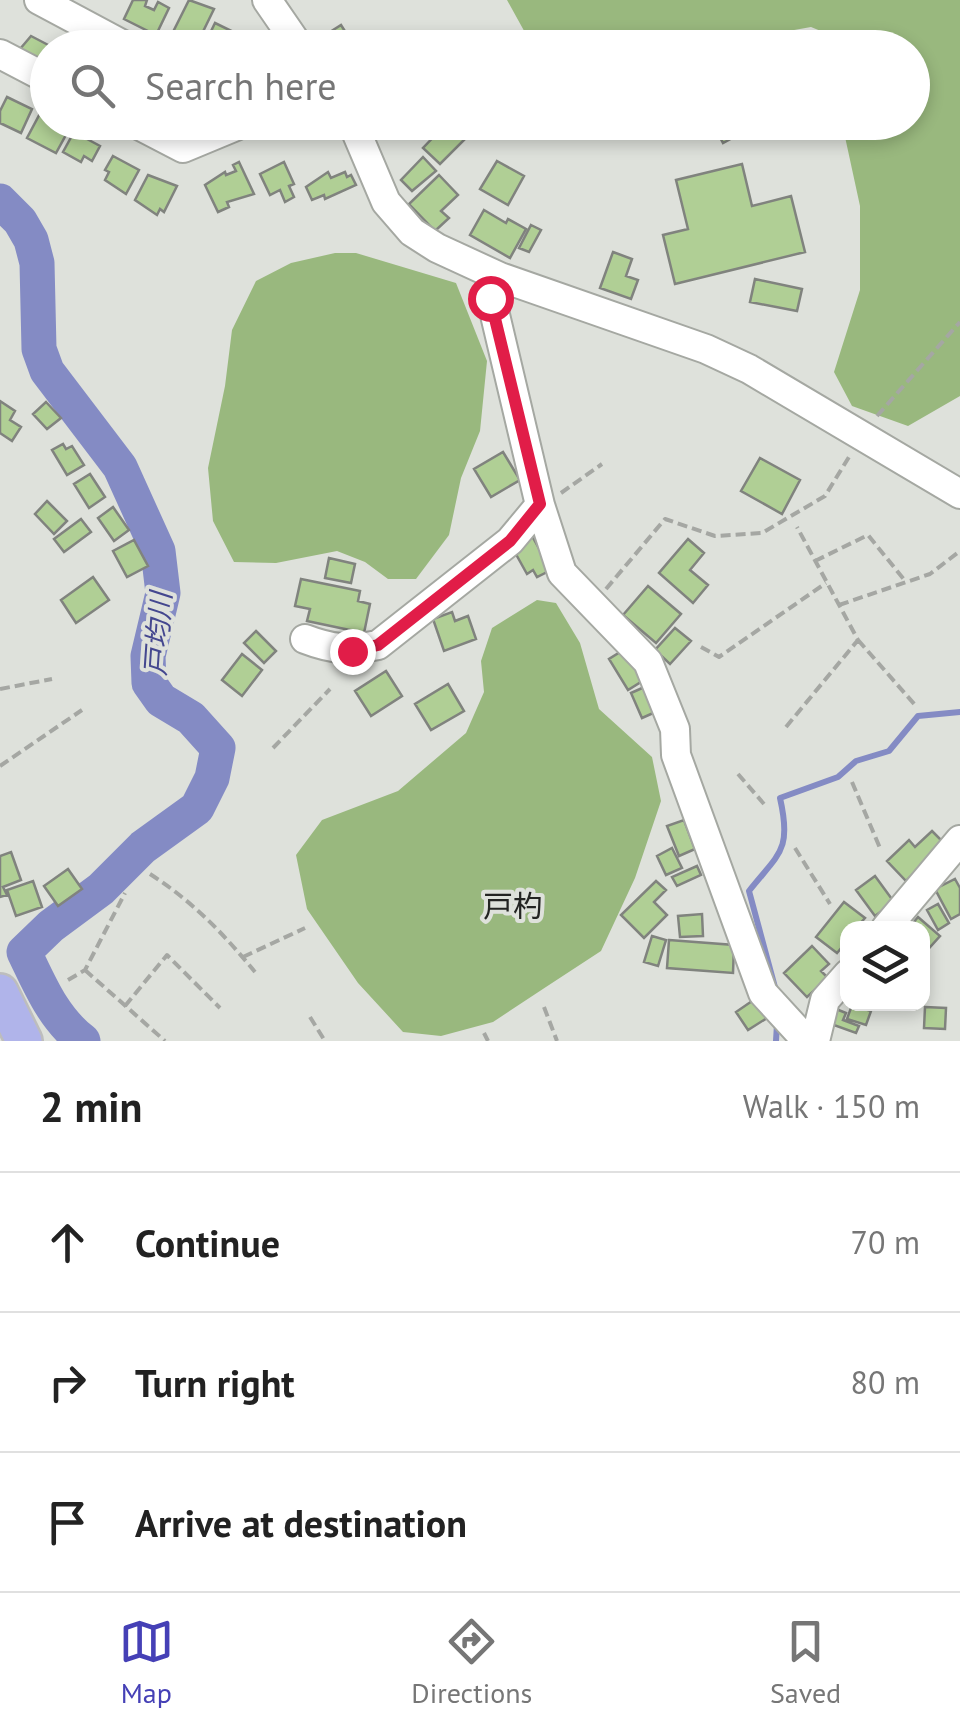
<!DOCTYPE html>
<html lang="en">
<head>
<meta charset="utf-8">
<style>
	body { margin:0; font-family:"PT Sans","Noto Sans JP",sans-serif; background:#f6f6f6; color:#222 }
	.controls { position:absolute; right:30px; bottom:30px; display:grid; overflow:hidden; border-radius:20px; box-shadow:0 5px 15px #0003 }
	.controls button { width:90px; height:90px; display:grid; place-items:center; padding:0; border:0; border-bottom:2px solid #e0e0e0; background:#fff; color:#222; font:50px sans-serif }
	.stop { position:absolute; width:30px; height:30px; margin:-22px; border:8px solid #e11d48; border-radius:50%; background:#fff }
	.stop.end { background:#e11d48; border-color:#fff; box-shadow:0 2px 10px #0008 }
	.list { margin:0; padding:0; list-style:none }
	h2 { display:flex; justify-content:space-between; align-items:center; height:130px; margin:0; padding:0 40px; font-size:42px }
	h2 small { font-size:32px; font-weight:400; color:#767676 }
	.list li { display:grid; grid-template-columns:65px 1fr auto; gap:30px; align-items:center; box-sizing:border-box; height:140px; padding:0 40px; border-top:2px solid #e0e0e0 }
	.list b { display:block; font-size:38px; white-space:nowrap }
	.list em { font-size:32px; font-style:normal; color:#767676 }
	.icon { flex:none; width:55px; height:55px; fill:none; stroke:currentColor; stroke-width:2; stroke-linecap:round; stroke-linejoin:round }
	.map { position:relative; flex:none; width:960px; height:1041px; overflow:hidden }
	.search { position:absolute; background:#fff; box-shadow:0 5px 15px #0003; left:30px; right:30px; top:30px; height:110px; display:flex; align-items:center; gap:25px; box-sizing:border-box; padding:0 35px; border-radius:55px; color:#767676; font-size:38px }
	.sheet { height:550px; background:#fff }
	nav { display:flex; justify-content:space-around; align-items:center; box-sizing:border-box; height:140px; border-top:2px solid #e0e0e0; background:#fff; font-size:28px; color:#767676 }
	nav a { display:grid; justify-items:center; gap:5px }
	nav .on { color:#4540b6 }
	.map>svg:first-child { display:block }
	.forest { fill:#99b87e }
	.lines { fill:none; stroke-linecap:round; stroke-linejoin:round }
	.stream { stroke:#848bc4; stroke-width:6 }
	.river { stroke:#848bc4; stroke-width:35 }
	.building { fill:#b0cf95; stroke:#80837e; stroke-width:2.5 }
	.minor-casing { stroke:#a5a8a2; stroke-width:32 }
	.major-casing { stroke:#bdbdbd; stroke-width:40 }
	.path { stroke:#a5a7a3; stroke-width:4; stroke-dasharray:10 5; stroke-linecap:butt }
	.minor { stroke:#fff; stroke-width:28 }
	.major { stroke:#b0b4ea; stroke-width:35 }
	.route { stroke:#e11d48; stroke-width:12 }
	.labels { text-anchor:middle; stroke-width:8; stroke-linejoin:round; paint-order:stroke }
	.water-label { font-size:28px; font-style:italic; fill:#44478f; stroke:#dee1db }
	.quarter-label { font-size:30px; fill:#232422; stroke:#dee1db }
</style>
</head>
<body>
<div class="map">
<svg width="960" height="1041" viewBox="0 0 960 1041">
	<rect width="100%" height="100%" fill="#dee1db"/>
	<path class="forest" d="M 507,0 L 960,0 L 960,396 L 908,426 L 852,406 L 834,372 L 860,290 L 860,206 L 842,123 L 912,122 L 912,48 L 860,47 L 811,27 L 761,36 L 743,47 L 533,47 Z
		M 335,253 L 356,253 L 456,283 L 487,361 L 480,431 L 461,478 L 449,535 L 416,579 L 388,579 L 365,562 L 337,551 L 276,563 L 234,562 L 213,521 L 208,468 L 225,386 L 232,330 L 256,281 L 291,263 Z
		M 537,600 L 556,603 L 580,643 L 599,709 L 652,757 L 661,801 L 635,878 L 601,951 L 549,985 L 493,1022 L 441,1036 L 403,1032 L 358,983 L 307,909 L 296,855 L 322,820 L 398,791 L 466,733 L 484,692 L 481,661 L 492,628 Z"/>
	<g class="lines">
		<path class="stream" d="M 776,991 L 749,891 C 779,853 792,851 780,798 L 838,777 L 856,761 L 889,751 L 918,716 L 960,712
			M 776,1041 L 777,1024"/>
		<path class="river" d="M 0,201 L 20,221 L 31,240 L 37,263 L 39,349 L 47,371 L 120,467 L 158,551 L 163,593 L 148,656 L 149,683 L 161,700 L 191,718 L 218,748 L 212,778 L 197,808 L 143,847 L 101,889 L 51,926 L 24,952 C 40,985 53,1018 83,1041"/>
	</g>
	<path class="building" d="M 133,0 L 147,0 L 145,6 L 154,10 L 158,2 L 169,8 L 156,35 L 124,19 Z
		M 189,0 L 214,9 L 195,48 L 171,36 Z
		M 215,23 L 244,37 L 239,48 L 203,48 Z
		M 341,25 L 353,44 L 347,48 L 320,48 L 316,41 Z
		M 31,36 L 54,48 L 48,48 L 48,63 L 20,49 Z
		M 7,97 L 32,109 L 21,133 L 0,123 L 0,111 Z
		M 44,106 L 48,108 L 48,122 L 73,122 L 56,153 L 27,138 Z
		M 448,122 L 460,122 L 471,133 L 440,164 L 423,148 Z
		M 712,122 L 757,122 L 758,124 L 723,143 Z
		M 74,132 L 100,146 L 92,161 L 84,156 L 81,162 L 63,152 Z
		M 113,156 L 139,170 L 126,194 L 105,180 L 109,172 L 105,170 Z
		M 423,157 L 436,171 L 412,191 L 401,180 Z
		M 497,161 L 524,176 L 508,205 L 480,189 Z
		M 239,162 L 254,194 L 227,202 L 229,207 L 218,212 L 205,185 L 225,172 L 226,175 L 236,171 L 233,165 Z
		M 284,162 L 294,184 L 289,186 L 294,197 L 285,202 L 280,190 L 270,195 L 260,174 Z
		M 742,164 L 752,206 L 791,196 L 805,252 L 675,284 L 663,235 L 688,229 L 676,180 Z
		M 328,172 L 331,178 L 345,172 L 347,177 L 351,175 L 356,185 L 325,199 L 324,195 L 312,200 L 306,187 Z
		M 148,175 L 177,186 L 164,212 L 160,209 L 157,215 L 135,200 Z
		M 439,175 L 458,195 L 441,211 L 449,218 L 435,231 L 409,204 Z
		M 484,210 L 506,223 L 508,219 L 526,229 L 510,258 L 470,235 Z
		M 531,225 L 541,230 L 529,252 L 519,248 Z
		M 613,252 L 632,259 L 626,276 L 638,280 L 631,299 L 600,288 Z
		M 755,279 L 802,289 L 797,311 L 750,302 Z
		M 0,401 L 15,411 L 10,420 L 21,427 L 12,441 L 0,433 Z
		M 46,402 L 61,418 L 47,429 L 33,414 Z
		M 63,444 L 66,449 L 72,446 L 84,465 L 67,475 L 52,450 Z
		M 503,452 L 520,480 L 491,497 L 474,469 Z
		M 760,458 L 800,480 L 782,514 L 741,491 Z
		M 90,474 L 105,497 L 89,508 L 74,484 Z
		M 47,501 L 67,521 L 54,534 L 35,514 Z
		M 113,507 L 129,530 L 114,541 L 98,518 Z
		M 81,519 L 91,532 L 64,552 L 54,539 Z
		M 532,536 L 551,570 L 537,577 L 533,570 L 527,574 L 512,547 Z
		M 688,539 L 704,553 L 690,570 L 708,585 L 693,603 L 659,573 Z
		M 134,540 L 148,566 L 127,577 L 113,551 Z
		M 329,558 L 355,564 L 351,583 L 325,578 Z
		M 93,577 L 109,600 L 76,623 L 61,600 Z
		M 301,579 L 360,591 L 358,601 L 370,604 L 364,633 L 307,621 L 310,609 L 295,606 Z
		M 648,586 L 681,614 L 656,643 L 623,615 Z
		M 452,612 L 455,621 L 468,616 L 476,639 L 444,651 L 433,619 Z
		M 675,628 L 691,641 L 670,664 L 655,650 Z
		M 256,631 L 276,651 L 264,663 L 244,643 Z
		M 625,649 L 644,680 L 628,690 L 609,659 Z
		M 242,654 L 262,670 L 242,696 L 222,680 Z
		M 386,671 L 402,696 L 371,716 L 355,691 Z
		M 448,684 L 464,711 L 431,730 L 415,704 Z
		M 649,685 L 660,710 L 642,718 L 631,693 Z
		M 684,820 L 695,849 L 679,856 L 667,826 Z
		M 932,831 L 945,844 L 906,881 L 887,861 L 909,840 L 915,847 Z
		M 672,848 L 682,868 L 666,875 L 657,856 Z
		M 11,852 L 21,880 L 3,887 L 7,895 L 0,897 L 0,856 Z
		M 697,866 L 701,875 L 677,886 L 672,877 Z
		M 68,869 L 82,889 L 58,906 L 44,886 Z
		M 875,876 L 894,902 L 875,916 L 856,890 Z
		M 955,879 L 960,888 L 960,914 L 951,919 L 935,889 Z
		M 33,881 L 42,907 L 16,916 L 7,890 Z
		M 656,881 L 666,890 L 654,902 L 667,915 L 644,938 L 621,915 Z
		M 844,902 L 865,918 L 856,928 L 848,928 L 848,940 L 837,953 L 816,937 Z
		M 938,904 L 949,923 L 938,930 L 927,910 Z
		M 702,914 L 703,936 L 680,937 L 678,916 Z
		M 918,917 L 940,936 L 922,956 L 922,928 L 909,928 Z
		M 652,936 L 666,940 L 658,966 L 644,962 Z
		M 669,940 L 734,945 L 733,973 L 667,968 Z
		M 812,946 L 829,964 L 821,971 L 828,978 L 807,997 L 784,973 Z
		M 755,999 L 767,1018 L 748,1030 L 736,1012 Z
		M 852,1005 L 871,1011 L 866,1025 L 847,1019 Z
		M 925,1007 L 946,1008 L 945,1029 L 924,1028 Z
		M 836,1009 L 846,1013 L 843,1020 L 859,1026 L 856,1033 L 831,1024 Z"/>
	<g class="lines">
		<defs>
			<path id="minor" d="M 39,0 L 129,48
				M 267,0 L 300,48
				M 0,54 L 48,79
				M 133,122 L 183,148 L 236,126 L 237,122
				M 352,122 L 386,202 L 412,232 L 437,248 L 500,277 L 706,349 L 749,369 L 960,494
				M 500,277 L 491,298 L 540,505 L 562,573 L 648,662 L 675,729 L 676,755 L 763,993 L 807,1041
				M 305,639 C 331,649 350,651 378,645 L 510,541 L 540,505
				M 886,928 L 960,840
				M 815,1041 L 825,1000 L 848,974"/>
			<path id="major" d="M 0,992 L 24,1041"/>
		</defs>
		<use href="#minor" class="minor-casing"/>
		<use href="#major" class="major-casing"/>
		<path class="path" d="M 877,416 L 960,322
			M 561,493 L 602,464
			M 815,561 L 868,535 L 906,582
			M 606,589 L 665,519 L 715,536 L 762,533 L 825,496 L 849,457
			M 839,605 L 930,574 L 960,551
			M 858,640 L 916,706
			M 701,647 L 719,657 L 826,583
			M 0,689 L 52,679
			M 786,727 L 858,640 L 797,527
			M 273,748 L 330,689
			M 0,766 L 82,710
			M 738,774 L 764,804
			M 852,782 L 880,848
			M 795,848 L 830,904
			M 150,874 C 192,901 223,933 255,972
			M 243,957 L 305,928
			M 85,970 L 165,1041
			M 68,980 L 85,970 L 125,893
			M 125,1006 L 167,955 L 220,1008
			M 544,1007 L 557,1041
			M 310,1017 L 325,1041
			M 484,1033 L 488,1041"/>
		<use href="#minor" class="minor"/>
		<use href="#major" class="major"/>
	</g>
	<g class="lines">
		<path class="route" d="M 352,651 L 378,645 L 510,541 L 540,504 L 490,298"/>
	</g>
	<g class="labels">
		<g class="water-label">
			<text transform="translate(158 634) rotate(-86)" y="10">戸均川</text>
		</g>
		<g class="quarter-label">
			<text x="513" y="917">戸杓</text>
		</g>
	</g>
</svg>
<div class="controls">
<button><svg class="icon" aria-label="layers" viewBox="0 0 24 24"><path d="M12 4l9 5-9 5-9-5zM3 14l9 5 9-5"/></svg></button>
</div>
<div class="stop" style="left:490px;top:298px"></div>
<div class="stop end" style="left:352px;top:651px"></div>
<div class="search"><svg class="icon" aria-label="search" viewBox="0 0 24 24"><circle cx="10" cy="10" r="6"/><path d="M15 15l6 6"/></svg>Search here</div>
</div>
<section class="sheet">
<h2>2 min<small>Walk · 150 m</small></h2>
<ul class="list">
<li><svg class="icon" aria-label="ahead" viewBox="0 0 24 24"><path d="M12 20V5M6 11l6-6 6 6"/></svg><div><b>Continue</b></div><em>70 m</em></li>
<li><svg class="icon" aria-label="right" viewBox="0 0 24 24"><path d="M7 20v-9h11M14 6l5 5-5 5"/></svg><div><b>Turn right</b></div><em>80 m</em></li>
<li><svg class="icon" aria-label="arrive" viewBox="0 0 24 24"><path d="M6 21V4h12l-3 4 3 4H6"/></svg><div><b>Arrive at destination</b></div></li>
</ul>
</section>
<nav>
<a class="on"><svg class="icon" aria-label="map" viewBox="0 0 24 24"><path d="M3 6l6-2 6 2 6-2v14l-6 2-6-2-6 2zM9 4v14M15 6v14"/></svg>Map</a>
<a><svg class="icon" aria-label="directions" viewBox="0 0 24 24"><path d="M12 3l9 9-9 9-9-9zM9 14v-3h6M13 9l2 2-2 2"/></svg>Directions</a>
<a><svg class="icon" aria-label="saved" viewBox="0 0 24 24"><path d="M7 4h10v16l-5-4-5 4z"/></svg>Saved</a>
</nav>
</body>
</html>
